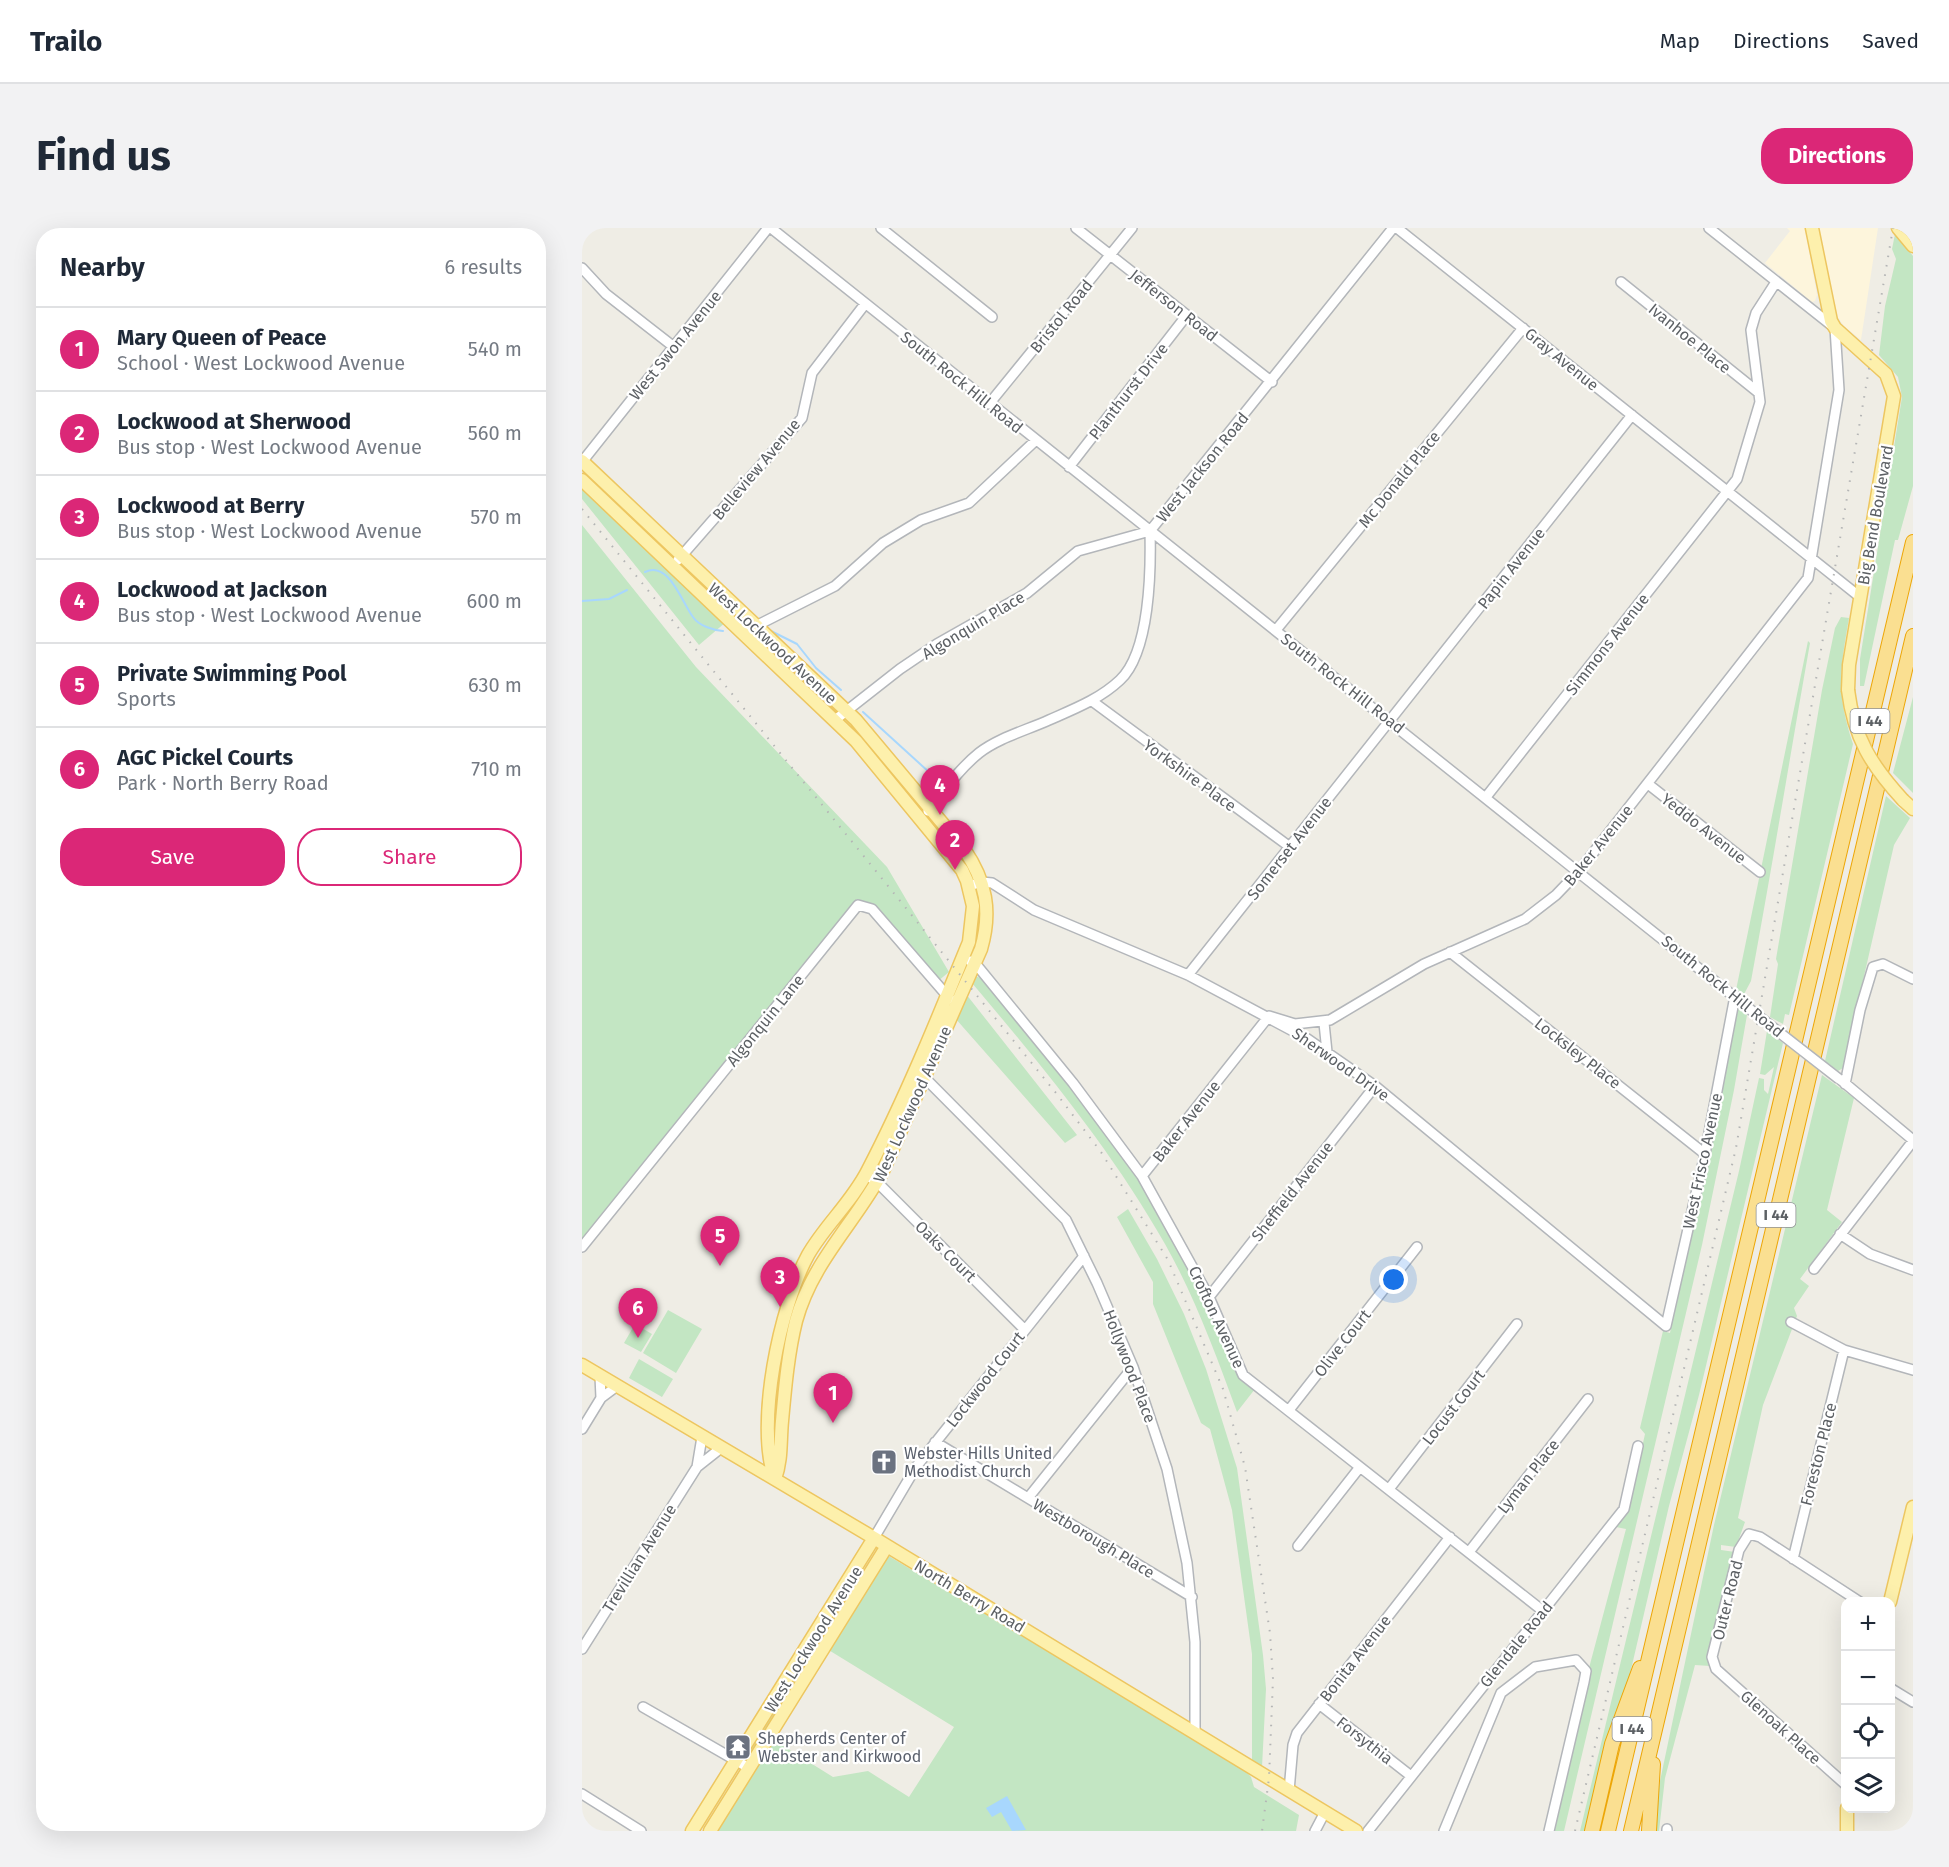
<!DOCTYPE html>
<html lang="en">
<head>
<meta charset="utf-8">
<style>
	body { margin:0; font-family:"Fira Sans",sans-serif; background:#f2f2f3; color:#1f2937 }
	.controls { position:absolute; right:18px; bottom:18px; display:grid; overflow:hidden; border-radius:12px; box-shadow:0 6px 24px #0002 }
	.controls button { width:54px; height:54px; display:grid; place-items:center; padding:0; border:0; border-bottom:2px solid #e0e1e3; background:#fff; color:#1f2937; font:30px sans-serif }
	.you { position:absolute; left:812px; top:1052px; width:21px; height:21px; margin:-15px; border:4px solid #fff; border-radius:50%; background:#1a73e8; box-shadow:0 0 0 9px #1a73e833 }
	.badge { display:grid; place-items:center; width:39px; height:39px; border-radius:50%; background:#db2777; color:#fff; font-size:20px; font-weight:700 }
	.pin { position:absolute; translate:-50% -50px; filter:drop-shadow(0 2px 3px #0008) }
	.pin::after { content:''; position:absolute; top:32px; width:21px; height:18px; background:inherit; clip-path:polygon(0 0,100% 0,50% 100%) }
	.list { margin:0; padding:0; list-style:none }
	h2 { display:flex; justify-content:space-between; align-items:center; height:78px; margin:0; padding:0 24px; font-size:26px }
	h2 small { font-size:20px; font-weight:400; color:#747a83 }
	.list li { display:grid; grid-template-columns:39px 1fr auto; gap:18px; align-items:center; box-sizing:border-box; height:84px; padding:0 24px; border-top:2px solid #e0e1e3 }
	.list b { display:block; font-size:22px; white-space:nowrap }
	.list p { margin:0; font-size:20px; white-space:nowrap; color:#747a83 }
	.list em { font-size:20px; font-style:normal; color:#747a83 }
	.actions { display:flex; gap:12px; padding:18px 24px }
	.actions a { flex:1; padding:14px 0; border:2px solid #db2777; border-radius:24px; text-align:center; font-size:21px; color:#db2777 }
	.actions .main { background:#db2777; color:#fff }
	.icon { flex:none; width:33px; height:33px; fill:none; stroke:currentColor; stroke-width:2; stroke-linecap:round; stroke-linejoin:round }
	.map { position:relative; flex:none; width:1331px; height:1603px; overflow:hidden; border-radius:24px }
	header { display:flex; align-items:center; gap:36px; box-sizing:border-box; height:84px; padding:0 30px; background:#fff; border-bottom:2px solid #e0e1e3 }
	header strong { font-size:28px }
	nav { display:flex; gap:33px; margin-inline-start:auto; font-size:21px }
	.intro { display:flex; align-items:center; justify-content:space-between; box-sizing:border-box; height:144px; padding:0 36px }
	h1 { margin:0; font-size:42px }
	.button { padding:15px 27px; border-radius:24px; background:#db2777; color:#fff; font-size:21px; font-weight:700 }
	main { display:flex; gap:36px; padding:0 36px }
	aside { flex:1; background:#fff; border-radius:24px; box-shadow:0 6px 24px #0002 }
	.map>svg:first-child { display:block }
	.commercial { fill:#fdf5dc }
	.green { fill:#c3e6c3 }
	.water { fill:#a8d7fd }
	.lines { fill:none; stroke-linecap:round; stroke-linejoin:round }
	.stream { stroke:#a8d7fd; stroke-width:2 }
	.minor-casing { stroke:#b3b6ba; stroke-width:12 }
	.major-casing { stroke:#edc660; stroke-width:15 }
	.highway-casing { stroke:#eda607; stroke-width:16 }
	.minor { stroke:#fff; stroke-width:9 }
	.major { stroke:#fdf0ac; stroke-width:12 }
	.highway { stroke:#fadf91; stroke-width:14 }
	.rail { stroke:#b4b5b5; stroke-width:2; stroke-dasharray:1.5 8; stroke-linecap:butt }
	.minor-bridge-casing { stroke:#b3b6ba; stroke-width:12; stroke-linecap:butt }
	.major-bridge-casing { stroke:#edc660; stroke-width:15; stroke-linecap:butt }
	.minor-bridge { stroke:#fff; stroke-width:9 }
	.major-bridge { stroke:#fdf0ac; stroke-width:12 }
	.labels { text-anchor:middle; stroke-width:4.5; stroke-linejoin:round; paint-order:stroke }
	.shield { fill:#fff; stroke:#8e9093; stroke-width:1.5 }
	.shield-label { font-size:15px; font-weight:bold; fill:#5d6165 }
	.street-label { font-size:16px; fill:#5d6165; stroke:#fff }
	.worship-label { font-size:16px; fill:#5b616d; stroke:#fff; text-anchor:start }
</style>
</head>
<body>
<header>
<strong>Trailo</strong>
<nav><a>Map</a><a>Directions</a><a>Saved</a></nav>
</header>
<div class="intro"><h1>Find us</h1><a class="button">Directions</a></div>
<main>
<aside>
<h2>Nearby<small>6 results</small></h2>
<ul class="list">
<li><span class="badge">1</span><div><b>Mary Queen of Peace</b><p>School · West Lockwood Avenue</p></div><em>540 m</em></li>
<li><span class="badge">2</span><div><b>Lockwood at Sherwood</b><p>Bus stop · West Lockwood Avenue</p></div><em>560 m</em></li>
<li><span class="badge">3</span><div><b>Lockwood at Berry</b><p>Bus stop · West Lockwood Avenue</p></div><em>570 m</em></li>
<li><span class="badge">4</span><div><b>Lockwood at Jackson</b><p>Bus stop · West Lockwood Avenue</p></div><em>600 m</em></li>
<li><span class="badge">5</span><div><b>Private Swimming Pool</b><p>Sports</p></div><em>630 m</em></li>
<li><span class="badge">6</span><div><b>AGC Pickel Courts</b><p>Park · North Berry Road</p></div><em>710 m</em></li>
</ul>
<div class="actions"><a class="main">Save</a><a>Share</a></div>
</aside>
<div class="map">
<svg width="1331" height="1603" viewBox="0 0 1331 1603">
	<rect width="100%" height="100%" fill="#efede5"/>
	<path class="commercial" d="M 1205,0 L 1223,0 L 1235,67 L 1233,73 L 1230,74 L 1183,35 L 1208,3 Z
		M 1237,0 L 1296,0 L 1279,112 L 1262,98 L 1255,88 Z"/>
	<path class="green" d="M 1313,6 L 1331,28 L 1331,258 L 1316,312 L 1313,312 L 1282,458 L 1278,458 L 1278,431 L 1320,169 L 1316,149 L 1297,127 L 1303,78 L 1314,31 L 1310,21 Z
		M 0,260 L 144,394 L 117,417 L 0,271 Z
		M 0,297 L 114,439 L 305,639 L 367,744 L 356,753 L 291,677 L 275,671 L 0,1014 Z
		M 1259,389 L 1267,390 C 1258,442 1254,465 1271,516 L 1207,787 L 1203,786 L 1201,796 L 1188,789 L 1196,736 L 1194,731 L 1240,462 L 1253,400 Z
		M 1226,413 L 1228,415 C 1208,528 1190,640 1169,753 L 1161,768 L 1154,762 Z
		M 1331,469 L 1331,565 L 1311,545 Z
		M 1304,568 L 1328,590 L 1312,617 L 1261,840 L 1256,843 L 1243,833 Z
		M 394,748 L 400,751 L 508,884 L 562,959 L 626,1077 L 653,1141 L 673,1161 L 655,1184 C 634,1127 613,1069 583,1016 C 529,921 460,838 390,755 Z
		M 384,766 L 495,907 L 483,915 L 373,790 Z
		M 1158,779 L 1162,780 L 1165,787 L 1152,862 L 1120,1017 L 982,1603 L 971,1603 L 1007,1440 L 1044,1301 L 1034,1299 L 1048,1273 L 1063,1206 L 1058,1200 L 1081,1103 L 1088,1105 L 1153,784 Z
		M 1185,803 L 1201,815 L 1117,1167 L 1087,1278 L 1048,1446 L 1032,1489 L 1005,1603 L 998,1603 L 1157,943 L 1177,850 L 1182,851 L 1182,862 L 1186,866 L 1192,839 L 1183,847 L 1178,846 Z
		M 1240,847 L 1272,870 L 1245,982 L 1260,994 L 1218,1051 L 1227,1058 L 1212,1080 L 1215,1088 L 1181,1177 L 1156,1290 L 1163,1294 L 1154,1319 L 1139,1317 L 1139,1322 L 1153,1324 L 1126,1431 L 1128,1438 L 1113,1437 L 1083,1550 L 1077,1603 L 1071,1603 L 1078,1553 L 1132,1297 Z
		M 546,981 L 575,1031 L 602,1086 L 624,1141 L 655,1240 L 681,1427 L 684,1461 L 680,1539 L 670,1534 L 670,1426 L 650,1282 L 628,1201 L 619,1195 L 571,1076 L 571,1054 L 535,989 Z
		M 86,1082 L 120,1101 L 94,1145 L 61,1125 Z
		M 53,1096 L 70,1106 L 59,1124 L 42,1115 Z
		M 57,1131 L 91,1151 L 80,1169 L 47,1150 Z
		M 305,1327 L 661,1540 L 669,1549 L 672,1559 L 717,1587 L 714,1603 L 132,1603 L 190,1511 L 251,1549 L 286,1543 L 327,1569 L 372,1499 L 245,1421 Z
		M 229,1419 L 236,1423 L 164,1533 L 161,1529 Z"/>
	<path class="water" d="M 425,1568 L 444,1602 L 430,1603 L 419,1584 L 410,1589 L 404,1580 Z"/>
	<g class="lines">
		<path class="stream" d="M 63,344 C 87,332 100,375 111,389 C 117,398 131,402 141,403
			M 0,373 L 27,371 L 45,362
			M 185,401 L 215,416 L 234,440 L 259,462
			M 281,484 L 359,555"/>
		<defs>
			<path id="minor" d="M 189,0 L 1189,798
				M 299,0 L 410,89
				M 494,0 L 690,154
				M 815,0 L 1278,369
				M 0,40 L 24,66 L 92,119
				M 1039,54 L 1177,165
				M 407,176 L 550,0
				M 0,234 L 186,0
				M 487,239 L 605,87
				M 96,332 L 220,190 L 230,145 L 283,76
				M 694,402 L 941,100
				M 160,405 L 253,358 L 301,315 L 339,292 L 387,275 L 453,213
				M 510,473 L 708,619
				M 253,492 L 318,441 L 355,416 L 445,365 L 496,323 L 568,303
				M 1066,556 L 1178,644
				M 904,569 L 1155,251 L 1178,174 L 1169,102 L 1174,85 L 1194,54
				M 346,583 C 362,563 377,541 397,525 C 416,510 445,502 467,492 C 492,481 518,471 538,452 C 568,424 569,342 568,303 L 811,0
				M 387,658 L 400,654 L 410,655 L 452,682 L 606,747 L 724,810 L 793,858 L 1084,1098 L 1123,926 L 1153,768
				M 868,724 L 1123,926
				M 388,733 L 393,735 L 491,855 L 560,948 L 627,1069 L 661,1147 L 961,1383
				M 606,747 L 1050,187
				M 742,795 L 745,824
				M 338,845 L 484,992 L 515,1055 L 551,1139 L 585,1241 L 605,1335 L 613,1414 L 613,1504
				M 1259,852 L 1331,912
				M 1263,856 L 1278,782 L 1291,739 L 1301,736 L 1331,751
				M 284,947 L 295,954 L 442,1101
				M 560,948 L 687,788 L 713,796 L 748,792 L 842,736 L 943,691 L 974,667 L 997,643 L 1226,350 L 1257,162 L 1253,100 L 1127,0
				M 1258,1006 L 1288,1026 L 1331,1042
				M 0,1019 L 276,677 L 290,681 L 368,771
				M 1232,1041 L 1331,913
				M 627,1069 L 793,858
				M 1209,1094 L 1262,1122 L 1331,1142
				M 18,1148 L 19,1170 L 35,1158
				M 707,1182 L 835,1019
				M 0,1201 L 19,1170
				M 120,1209 L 115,1239 L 139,1220
				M 353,1214 L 610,1369
				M 807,1261 L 935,1096
				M 446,1270 L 551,1139
				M 292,1310 L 334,1239 L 502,1028
				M 716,1318 L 778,1239
				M 887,1324 L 1006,1171
				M 1211,1331 L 1262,1122
				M 0,1421 L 115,1239
				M 1308,1460 L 1331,1474
				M 737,1476 L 829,1548
				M 61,1479 L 167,1540
				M 1264,1557 L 1134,1441 L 1130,1429 L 1157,1322 L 1167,1306 L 1178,1309 L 1278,1374
				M 707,1563 L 711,1517 L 715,1505 L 868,1309
				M 0,1566 L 59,1603
				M 733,1603 L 743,1584
				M 786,1603 L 1042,1281 L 1056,1218
				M 862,1603 L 919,1465 L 953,1439 L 994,1432 L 1004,1443 L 1002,1454 L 967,1603
				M 1085,1603 L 1085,1601"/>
			<path id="major" d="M 1230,0 L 1249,93 L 1253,100 L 1304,146 L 1312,168 L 1267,437 L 1266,462
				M 1316,0 L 1331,18
				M 0,233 L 274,492 L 382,621 C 404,653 410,683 399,721 L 301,943 C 273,995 230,1034 214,1093 C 206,1125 203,1160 200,1193 C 198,1214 200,1231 193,1251
				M 0,252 L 274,513 L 380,642 L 385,653 L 391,678 L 387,714 C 356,790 324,869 286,942 C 270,974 243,997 226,1027 C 198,1078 173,1197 193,1251
				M 1321,572 L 1331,581
				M 0,1137 L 292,1310 L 774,1603
				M 1308,1374 L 1331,1279
				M 110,1603 L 292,1310
				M 128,1603 L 305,1318
				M 1265,1603 L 1265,1580"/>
			<path id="highway" d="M 1010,1603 L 1030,1516 L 1058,1440
				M 1026,1603 L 1331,314
				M 1049,1603 L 1331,408
				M 1067,1603 L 1071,1536"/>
		</defs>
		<use href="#minor" class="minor-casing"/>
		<use href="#major" class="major-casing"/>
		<use href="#highway" class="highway-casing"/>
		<use href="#minor" class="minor"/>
		<use href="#major" class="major"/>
		<use href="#highway" class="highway"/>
		<path class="rail" d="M 0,281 L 474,865 L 519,924 L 586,1032 L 641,1161 L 663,1239 L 688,1405 L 691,1451 L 687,1550 L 680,1603
			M 993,1603 L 1154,920 L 1311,0"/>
		<defs>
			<path id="minor-bridge" d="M 1189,798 L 1257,851"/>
			<path id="major-bridge" d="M 1266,462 C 1272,510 1289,537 1321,572"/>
		</defs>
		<use href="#minor-bridge" class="minor-bridge-casing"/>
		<use href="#major-bridge" class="major-bridge-casing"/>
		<use href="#minor-bridge" class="minor-bridge"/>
		<use href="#major-bridge" class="major-bridge"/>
	</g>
	<defs>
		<symbol id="church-square" viewBox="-11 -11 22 22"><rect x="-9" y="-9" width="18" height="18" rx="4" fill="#6b7280" stroke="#fff"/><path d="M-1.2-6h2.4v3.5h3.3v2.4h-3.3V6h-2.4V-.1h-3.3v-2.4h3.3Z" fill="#fff"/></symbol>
		<symbol id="temple-square" viewBox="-11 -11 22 22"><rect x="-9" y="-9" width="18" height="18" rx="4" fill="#6b7280" stroke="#fff"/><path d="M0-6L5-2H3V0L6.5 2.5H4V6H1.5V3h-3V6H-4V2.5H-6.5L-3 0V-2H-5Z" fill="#fff"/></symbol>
	</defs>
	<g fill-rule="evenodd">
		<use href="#church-square" x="287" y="1219" width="30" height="30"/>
		<use href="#temple-square" x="141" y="1504" width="30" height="30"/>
	</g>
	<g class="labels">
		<g class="shield">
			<rect x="1268.5" y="481" width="39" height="24" rx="4.5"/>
			<rect x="1174.5" y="975" width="39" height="24" rx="4.5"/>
			<rect x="1030.5" y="1489" width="39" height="24" rx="4.5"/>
		</g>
		<g class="shield-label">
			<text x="1288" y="498">I 44</text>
			<text x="1194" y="992">I 44</text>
			<text x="1050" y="1506">I 44</text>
		</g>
		<g class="street-label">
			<text transform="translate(592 77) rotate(38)" y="6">Jefferson Road</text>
			<text transform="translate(479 88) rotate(-51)" y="6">Bristol Road</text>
			<text transform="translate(1108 110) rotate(39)" y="6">Ivanhoe Place</text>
			<text transform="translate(93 117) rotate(-51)" y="6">West Swon Avenue</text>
			<text transform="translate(980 131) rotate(39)" y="6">Gray Avenue</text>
			<text transform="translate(380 154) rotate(39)" y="6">South Rock Hill Road</text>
			<text transform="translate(546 163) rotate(-52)" y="6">Planthurst Drive</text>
			<text transform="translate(620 239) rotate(-51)" y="6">West Jackson Road</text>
			<text transform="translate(174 241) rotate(-50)" y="6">Belleview Avenue</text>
			<text transform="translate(817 251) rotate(-51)" y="6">Mc Donald Place</text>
			<text transform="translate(1293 287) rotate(-80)" y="6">Big Bend Boulevard</text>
			<text transform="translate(929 340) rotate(-52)" y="6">Papin Avenue</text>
			<text transform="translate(391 397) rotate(-31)" y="6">Algonquin Place</text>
			<text transform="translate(191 415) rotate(43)" y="6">West Lockwood Avenue</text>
			<text transform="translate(1025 416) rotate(-52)" y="6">Simmons Avenue</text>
			<text transform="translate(761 455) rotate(38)" y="6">South Rock Hill Road</text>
			<text transform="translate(608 547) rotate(36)" y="6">Yorkshire Place</text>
			<text transform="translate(1122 600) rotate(38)" y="6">Yeddo Avenue</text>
			<text transform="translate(1016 617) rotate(-51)" y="6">Baker Avenue</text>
			<text transform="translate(707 620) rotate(-52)" y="6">Somerset Avenue</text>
			<text transform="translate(1141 758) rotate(39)" y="6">South Rock Hill Road</text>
			<text transform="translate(183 792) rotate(-51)" y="6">Algonquin Lane</text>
			<text transform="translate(996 825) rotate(38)" y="6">Locksley Place</text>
			<text transform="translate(759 836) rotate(35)" y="6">Sherwood Drive</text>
			<text transform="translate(330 876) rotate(-66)" y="6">West Lockwood Avenue</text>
			<text transform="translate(604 893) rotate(-52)" y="6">Baker Avenue</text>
			<text transform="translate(1120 933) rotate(-78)" y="6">West Frisco Avenue</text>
			<text transform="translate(710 963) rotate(-52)" y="6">Sheffield Avenue</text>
			<text transform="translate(364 1023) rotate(45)" y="6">Oaks Court</text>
			<text transform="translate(635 1089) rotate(65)" y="6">Crofton Avenue</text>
			<text transform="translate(760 1115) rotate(-52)" y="6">Olive Court</text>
			<text transform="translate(548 1138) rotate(69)" y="6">Hollywood Place</text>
			<text transform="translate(403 1151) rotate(-52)" y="6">Lockwood Court</text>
			<text transform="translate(871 1179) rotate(-52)" y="6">Locust Court</text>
			<text transform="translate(1236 1226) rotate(-76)" y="6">Foreston Place</text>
			<text transform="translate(946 1248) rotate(-52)" y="6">Lyman Place</text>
			<text transform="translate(512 1310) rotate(31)" y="6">Westborough Place</text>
			<text transform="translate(57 1330) rotate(-58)" y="6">Trevillian Avenue</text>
			<text transform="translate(388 1368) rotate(31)" y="6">North Berry Road</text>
			<text transform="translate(1145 1372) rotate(-76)" y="6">Outer Road</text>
			<text transform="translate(231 1411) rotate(-58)" y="6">West Lockwood Avenue</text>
			<text transform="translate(934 1416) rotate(-51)" y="6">Glendale Road</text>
			<text transform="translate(773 1430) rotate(-52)" y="6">Bonita Avenue</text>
			<text transform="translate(1199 1499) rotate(42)" y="6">Glenoak Place</text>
			<text transform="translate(783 1512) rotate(38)" y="6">Forsythia</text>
		</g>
		<g class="worship-label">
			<text x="322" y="1231">Webster Hills United<tspan x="322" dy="18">Methodist Church</tspan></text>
			<text x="176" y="1516">Shepherds Center of<tspan x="176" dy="18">Webster and Kirkwood</tspan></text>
		</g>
	</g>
</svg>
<div class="controls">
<button>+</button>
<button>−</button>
<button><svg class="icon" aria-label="locate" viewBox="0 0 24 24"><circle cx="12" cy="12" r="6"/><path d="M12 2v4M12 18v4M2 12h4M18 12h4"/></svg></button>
<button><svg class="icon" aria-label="layers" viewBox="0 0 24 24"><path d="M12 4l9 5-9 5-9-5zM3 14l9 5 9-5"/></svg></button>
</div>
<div class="you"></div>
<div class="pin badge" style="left:251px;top:1195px">1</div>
<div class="pin badge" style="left:373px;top:642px">2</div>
<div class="pin badge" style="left:198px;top:1079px">3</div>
<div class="pin badge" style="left:358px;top:587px">4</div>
<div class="pin badge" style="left:138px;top:1038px">5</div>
<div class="pin badge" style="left:56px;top:1110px">6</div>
</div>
</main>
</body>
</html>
